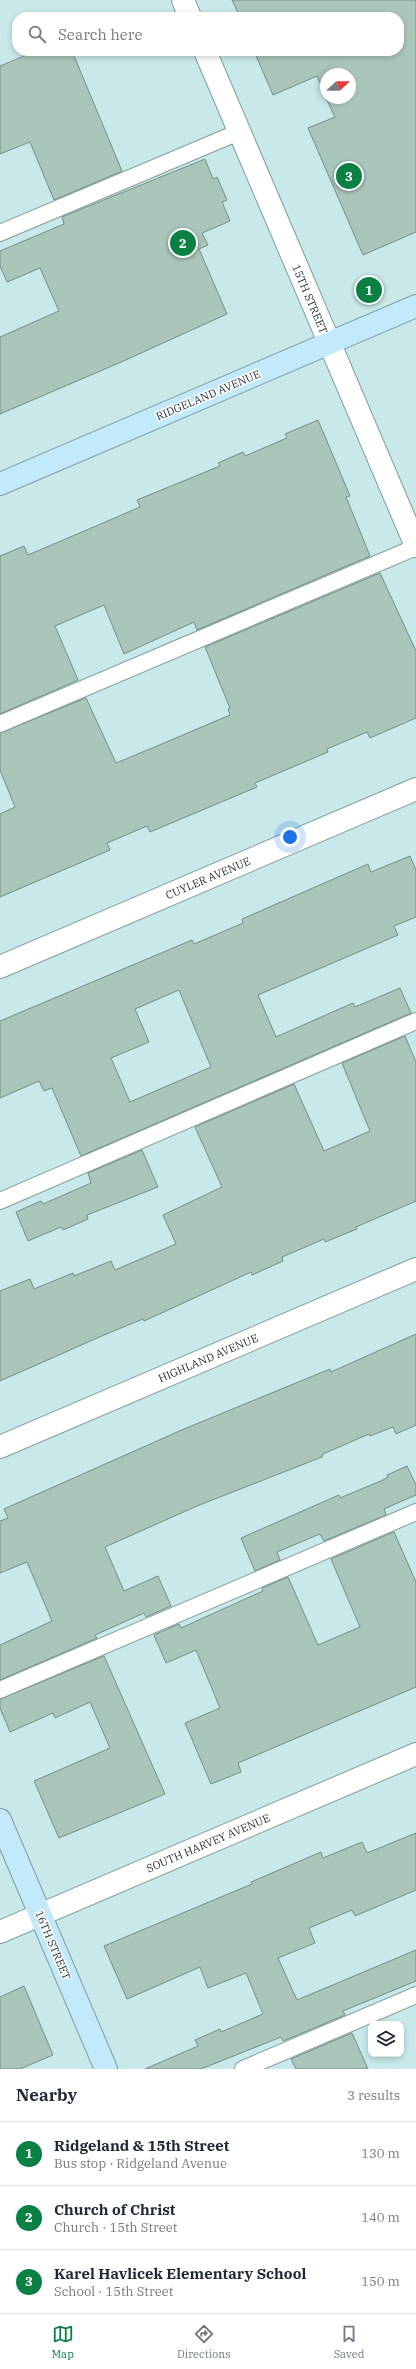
<!DOCTYPE html>
<html lang="en">
<head>
<meta charset="utf-8">
<style>
	body { margin:0; font-family:"IBM Plex Serif",serif; background:#f2f2f3; color:#1f2937 }
	.controls { position:absolute; right:12px; bottom:12px; display:grid; overflow:hidden; border-radius:8px; box-shadow:0 2px 6px #0003 }
	.controls button { width:36px; height:36px; display:grid; place-items:center; padding:0; border:0; border-bottom:1px solid #e0e1e3; background:#fff; color:#1f2937; font:20px sans-serif }
	.compass { position:absolute; left:320px; top:68px; width:36px; height:36px; border-radius:50%; background:#fff; box-shadow:0 2px 6px #0003; rotate:68deg }
	.you { position:absolute; left:290px; top:837px; width:14px; height:14px; margin:-10px; border:3px solid #fff; border-radius:50%; background:#1a73e8; box-shadow:0 0 0 6px #1a73e833 }
	.badge { display:grid; place-items:center; width:26px; height:26px; border-radius:50%; background:#0b8043; color:#fff; font-size:13px; font-weight:700 }
	.pin { position:absolute; translate:-50% -50%; border:2px solid #fff; box-shadow:0 1px 4px #0006 }
	.list { margin:0; padding:0; list-style:none }
	h2 { display:flex; justify-content:space-between; align-items:center; height:52px; margin:0; padding:0 16px; font-size:17px }
	h2 small { font-size:13px; font-weight:400; color:#747a83 }
	.list li { display:grid; grid-template-columns:26px 1fr auto; gap:12px; align-items:center; box-sizing:border-box; height:64px; padding:0 16px; border-top:1px solid #e0e1e3 }
	.list b { display:block; font-size:15px; white-space:nowrap }
	.list p { margin:0; font-size:13px; white-space:nowrap; color:#747a83 }
	.list em { font-size:13px; font-style:normal; color:#747a83 }
	.icon { flex:none; width:22px; height:22px; fill:none; stroke:currentColor; stroke-width:2; stroke-linecap:round; stroke-linejoin:round }
	.map { position:relative; flex:none; width:416px; height:2069px; overflow:hidden }
	.search { position:absolute; background:#fff; box-shadow:0 2px 6px #0003; left:12px; right:12px; top:12px; height:44px; display:flex; align-items:center; gap:10px; box-sizing:border-box; padding:0 14px; border-radius:16px; color:#747a83; font-size:15px }
	.sheet { height:244px; background:#fff }
	nav { display:flex; justify-content:space-around; align-items:center; box-sizing:border-box; height:56px; border-top:1px solid #e0e1e3; background:#fff; font-size:11px; color:#747a83 }
	nav a { display:grid; justify-items:center; gap:2px }
	nav .on { color:#0b8043 }
	.map>svg:first-child { display:block }
	.building { fill:#aac6ba; stroke:#758f84; fill-rule:evenodd }
	.lines { fill:none; stroke-linecap:round; stroke-linejoin:round }
	.lane-casing { stroke:#7f9d9e; stroke-width:18 }
	.street-casing { stroke:#7f9d9e; stroke-width:24 }
	.secondary-casing { stroke:#7f9d9e; stroke-width:24 }
	.lane { stroke:#fff; stroke-width:16 }
	.street { stroke:#fff; stroke-width:22 }
	.secondary { stroke:#c2eafc; stroke-width:22 }
	.labels { text-anchor:middle; stroke-width:3; stroke-linejoin:round; paint-order:stroke }
	.street-label { font-size:11px; fill:#1e2b2b; stroke:#fff }
</style>
</head>
<body>
<div class="map">
<svg width="416" height="2069" viewBox="0 0 416 2069">
	<rect width="100%" height="100%" fill="#c8e8e9"/>
	<path class="building" d="M 232,0 L 416,0 L 416,232 L 363,255 L 308,128 L 335,117 L 326,98 L 350,98 L 350,74 L 326,74 L 326,97 L 317,76 L 273,95 L 254,51 L 399,51 L 399,17 L 240,17 Z
		M 36,51 L 72,51 L 122,171 L 54,200 L 30,142 L 0,154 L 0,66 Z
		M 205,159 L 213,179 L 217,177 L 227,200 L 222,202 L 230,221 L 202,233 L 208,245 L 199,249 L 227,314 L 119,363 L 0,414 L 0,337 L 59,311 L 40,268 L 7,282 L 0,266 L 0,251 L 64,224 L 62,217 Z
		M 318,420 L 350,496 L 346,497 L 370,556 L 197,630 L 194,622 L 124,654 L 104,605 L 55,626 L 78,680 L 0,714 L 0,556 L 24,546 L 28,555 L 103,523 L 140,507 L 137,500 L 220,466 L 218,463 L 243,452 L 245,456 L 287,438 L 285,434 Z
		M 380,573 L 416,651 L 416,718 L 370,738 L 367,732 L 327,749 L 328,752 L 255,783 L 257,787 L 150,832 L 147,826 L 107,843 L 110,850 L 0,897 L 0,814 L 15,807 L 0,770 L 0,733 L 86,698 L 116,763 L 157,746 L 230,715 L 228,709 L 230,708 L 205,647 Z
		M 410,856 L 416,870 L 416,917 L 394,926 L 398,935 L 258,995 L 276,1037 L 353,1003 L 355,1007 L 400,988 L 411,1013 L 81,1156 L 52,1088 L 44,1091 L 39,1081 L 0,1098 L 0,1021 L 192,940 L 194,944 L 243,923 L 242,919 L 368,864 L 371,872 ZM 179,990 L 211,1067 L 130,1102 L 111,1058 L 149,1042 L 135,1009 Z
		M 405,1036 L 416,1062 L 416,1201 L 356,1227 L 357,1229 L 325,1242 L 324,1239 L 282,1257 L 283,1261 L 252,1275 L 251,1272 L 144,1321 L 143,1319 L 104,1335 L 0,1381 L 0,1291 L 30,1279 L 34,1289 L 73,1273 L 74,1276 L 111,1261 L 115,1270 L 176,1244 L 163,1215 L 222,1187 L 195,1127 L 294,1084 L 324,1151 L 370,1131 L 342,1063 Z
		M 142,1150 L 158,1187 L 87,1215 L 88,1219 L 63,1230 L 61,1227 L 28,1241 L 16,1212 L 41,1201 L 43,1204 L 91,1183 L 88,1173 Z
		M 416,1334 L 416,1425 L 396,1434 L 393,1427 L 370,1436 L 369,1434 L 323,1454 L 322,1457 L 197,1506 L 105,1547 L 124,1591 L 158,1576 L 171,1606 L 146,1617 L 144,1613 L 95,1635 L 97,1638 L 0,1680 L 0,1645 L 52,1621 L 27,1562 L 0,1573 L 0,1521 L 8,1518 L 4,1509 L 184,1429 L 330,1369 L 331,1372 Z
		M 407,1466 L 416,1485 L 416,1495 L 384,1509 L 386,1515 L 324,1541 L 320,1534 L 277,1552 L 280,1560 L 255,1571 L 241,1538 L 339,1495 L 340,1498 L 383,1480 L 388,1477 L 387,1475 Z
		M 394,1532 L 416,1582 L 416,1687 L 238,1763 L 241,1772 L 211,1784 L 185,1723 L 220,1708 L 196,1650 L 166,1663 L 154,1635 L 179,1624 L 181,1628 L 263,1591 L 262,1588 L 288,1577 L 318,1645 L 360,1627 L 331,1559 Z
		M 104,1656 L 165,1794 L 59,1838 L 34,1781 L 110,1748 L 90,1702 L 55,1718 L 53,1713 L 10,1732 L 0,1708 L 0,1699 Z
		M 416,1833 L 416,1890 L 355,1916 L 352,1910 L 309,1928 L 315,1943 L 278,1958 L 297,2000 L 416,1950 L 416,1981 L 343,2011 L 345,2015 L 283,2041 L 281,2037 L 201,2069 L 145,2069 L 198,2046 L 195,2040 L 220,2029 L 221,2032 L 263,2014 L 246,1973 L 208,1988 L 200,1967 L 127,1999 L 104,1946 L 252,1884 L 251,1882 L 321,1852 L 323,1858 L 362,1842 L 367,1853 Z
		M 24,1986 L 53,2055 L 20,2069 L 0,2069 L 0,1997 Z
		M 352,2033 L 368,2069 L 296,2069 L 291,2059 Z"/>
	<g class="lines">
		<defs>
			<path id="lane" d="M 0,233 L 239,132
				M 0,724 L 416,547
				M 0,1201 L 416,1021
				M 0,1690 L 416,1512
				M 243,2069 L 416,1995"/>
			<path id="street" d="M 183,0 L 190,17
				M 205,51 L 416,546
				M 0,967 L 416,789
				M 0,1447 L 416,1269
				M 0,1932 L 416,1754"/>
			<path id="secondary" d="M 0,484 L 416,306
				M 0,1820 L 106,2069"/>
		</defs>
		<use href="#lane" class="lane-casing"/>
		<use href="#street" class="street-casing"/>
		<use href="#secondary" class="secondary-casing"/>
		<use href="#lane" class="lane"/>
		<use href="#street" class="street"/>
		<use href="#secondary" class="secondary"/>
	</g>
	<g class="labels">
		<g class="street-label">
			<text transform="translate(310 299) rotate(67)" y="4">15TH STREET</text>
			<text transform="translate(208 395) rotate(-23)" y="4">RIDGELAND AVENUE</text>
			<text transform="translate(208 878) rotate(-23)" y="4">CUYLER AVENUE</text>
			<text transform="translate(208 1358) rotate(-23)" y="4">HIGHLAND AVENUE</text>
			<text transform="translate(208 1843) rotate(-23)" y="4">SOUTH HARVEY AVENUE</text>
			<text transform="translate(53 1945) rotate(67)" y="4">16TH STREET</text>
		</g>
	</g>
</svg>
<div class="controls">
<button><svg class="icon" aria-label="layers" viewBox="0 0 24 24"><path d="M12 4l9 5-9 5-9-5zM3 14l9 5 9-5"/></svg></button>
</div>
<svg class="compass" viewBox="-18 -18 36 36"><path d="M0-13l5 13h-10z" fill="#e53935"/><path d="M0 13l5-13h-10z" fill="#747a83"/></svg>
<div class="you"></div>
<div class="pin badge" style="left:369px;top:290px">1</div>
<div class="pin badge" style="left:183px;top:243px">2</div>
<div class="pin badge" style="left:349px;top:176px">3</div>
<div class="search"><svg class="icon" aria-label="search" viewBox="0 0 24 24"><circle cx="10" cy="10" r="6"/><path d="M15 15l6 6"/></svg>Search here</div>
</div>
<section class="sheet">
<h2>Nearby<small>3 results</small></h2>
<ul class="list">
<li><span class="badge">1</span><div><b>Ridgeland &amp; 15th Street</b><p>Bus stop · Ridgeland Avenue</p></div><em>130 m</em></li>
<li><span class="badge">2</span><div><b>Church of Christ</b><p>Church · 15th Street</p></div><em>140 m</em></li>
<li><span class="badge">3</span><div><b>Karel Havlicek Elementary School</b><p>School · 15th Street</p></div><em>150 m</em></li>
</ul>
</section>
<nav>
<a class="on"><svg class="icon" aria-label="map" viewBox="0 0 24 24"><path d="M3 6l6-2 6 2 6-2v14l-6 2-6-2-6 2zM9 4v14M15 6v14"/></svg>Map</a>
<a><svg class="icon" aria-label="directions" viewBox="0 0 24 24"><path d="M12 3l9 9-9 9-9-9zM9 14v-3h6M13 9l2 2-2 2"/></svg>Directions</a>
<a><svg class="icon" aria-label="saved" viewBox="0 0 24 24"><path d="M7 4h10v16l-5-4-5 4z"/></svg>Saved</a>
</nav>
</body>
</html>
